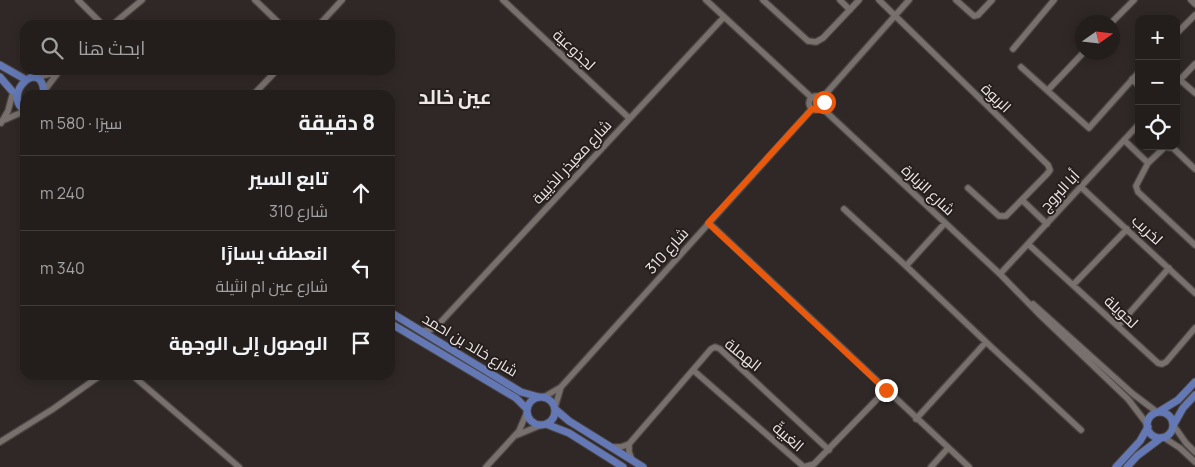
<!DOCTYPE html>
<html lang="ar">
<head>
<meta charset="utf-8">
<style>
	body { margin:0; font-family:Manrope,Cairo,sans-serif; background:#2f2b29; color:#f1f3f6; direction:rtl }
	.controls { position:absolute; right:15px; top:15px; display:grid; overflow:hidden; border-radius:10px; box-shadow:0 2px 12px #0003 }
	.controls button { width:45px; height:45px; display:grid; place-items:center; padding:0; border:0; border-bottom:1px solid #403c3b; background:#231e1c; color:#f1f3f6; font:25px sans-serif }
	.compass { position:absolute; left:1075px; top:15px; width:45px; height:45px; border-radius:50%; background:#231e1c; box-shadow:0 2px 12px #0003; rotate:76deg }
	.stop { position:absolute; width:15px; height:15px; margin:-11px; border:4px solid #ea580c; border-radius:50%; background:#fff }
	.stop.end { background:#ea580c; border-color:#fff; box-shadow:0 1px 5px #0008 }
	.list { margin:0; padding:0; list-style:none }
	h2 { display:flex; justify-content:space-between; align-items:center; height:65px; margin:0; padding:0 20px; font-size:21px }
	h2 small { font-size:16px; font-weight:400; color:#a3a2a3 }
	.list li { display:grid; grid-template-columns:32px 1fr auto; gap:15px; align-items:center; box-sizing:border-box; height:75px; padding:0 20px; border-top:1px solid #403c3b }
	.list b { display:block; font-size:19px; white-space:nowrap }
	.list p { margin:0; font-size:16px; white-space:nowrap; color:#a3a2a3 }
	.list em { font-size:16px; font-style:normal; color:#a3a2a3 }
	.icon { flex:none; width:28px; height:28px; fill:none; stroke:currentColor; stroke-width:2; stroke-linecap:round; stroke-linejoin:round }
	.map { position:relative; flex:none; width:1195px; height:467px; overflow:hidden; direction:ltr }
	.search { position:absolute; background:#231e1c; box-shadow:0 2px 12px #0003; left:20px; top:20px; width:375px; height:55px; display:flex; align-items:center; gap:12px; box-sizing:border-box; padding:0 18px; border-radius:15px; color:#a3a2a3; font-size:19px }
	.panel { position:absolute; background:#231e1c; box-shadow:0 2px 12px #0003; left:20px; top:90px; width:375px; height:290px; border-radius:15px; direction:rtl }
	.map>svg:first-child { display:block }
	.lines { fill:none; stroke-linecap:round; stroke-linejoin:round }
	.minor-casing { stroke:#4a4543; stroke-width:8 }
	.major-casing { stroke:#4a4543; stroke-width:9 }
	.minor { stroke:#78706d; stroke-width:5.5 }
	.major { stroke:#6378b4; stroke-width:7 }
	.route { stroke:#ea580c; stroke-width:6 }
	.labels { text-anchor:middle; stroke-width:4; stroke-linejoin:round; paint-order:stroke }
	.street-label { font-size:15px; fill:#ede8e7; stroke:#251e1d }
	.district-label { font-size:20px; font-weight:bold; fill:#ede8e7; stroke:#251e1d }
</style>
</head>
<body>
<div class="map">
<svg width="1195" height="467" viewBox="0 0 1195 467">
	<rect width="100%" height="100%" fill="#2f2826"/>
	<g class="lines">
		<defs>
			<path id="minor" d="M 78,0 L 103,25
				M 255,0 L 281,25
				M 503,0 L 629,118
				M 706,0 L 812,98
				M 763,0 L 808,41 L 816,42 L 823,38 L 859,0
				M 840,0 L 850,10
				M 879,0 L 1048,165 L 1050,170 L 1047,174 L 1006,216 L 999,216 L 968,188
				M 956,0 L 974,16 L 978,15 L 992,0
				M 1191,0 L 1195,4
				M 1112,22 L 1134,0
				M 112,25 L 142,0
				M 319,25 L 342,0
				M 1176,34 L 1195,15
				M 1013,49 L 1054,0
				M 1021,67 L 1089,128 L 1139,72
				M 35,78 L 57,72
				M 1132,79 L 1139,86
				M 1180,80 L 1195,93
				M 1176,84 L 1195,64
				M 1048,90 L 1084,52
				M 44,91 L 60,70
				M 253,95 L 277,70
				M809 103a7 7 0 1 1 14 0a7 7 0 1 1-14 0Z
				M 822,98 L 909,0
				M 822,108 L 1000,274 L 1040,315 L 1128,399 L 1147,424
				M 4,120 L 25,111
				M 1,123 L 8,111 L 12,96
				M 1124,140 L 1148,163
				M 1195,169 L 1173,148 L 1165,147 L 1148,163 L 1136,186 L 1138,192 L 1195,245
				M 1081,187 L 1195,293
				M 1022,200 L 1047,224
				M 844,209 L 906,266
				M 709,223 L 969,467
				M 1028,244 L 1158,363 L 1162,364 L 1166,362 L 1195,328
				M 1000,274 L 1139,124
				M 1073,285 L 1127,229
				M 1033,304 L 1133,394 L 1157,412
				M 1118,326 L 1169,268
				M 421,331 L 430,330 L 438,325 L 724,17
				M 986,342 L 1081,430
				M 693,370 L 804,467 L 814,464 L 886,390
				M 132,375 L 239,467
				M 544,397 L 561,387 L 812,109
				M 555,407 L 561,387
				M 916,419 L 986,342 L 906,266 L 945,223
				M 1174,426 L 1186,443 L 1195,452
				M 517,435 L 541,425
				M 1163,437 L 1180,448 L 1195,462
				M 0,442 L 53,409 L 101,375
				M 629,444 L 629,452 L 632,460
				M 611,447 L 621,447 L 629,444 L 711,349 L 715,347 L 720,349 L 829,450
				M 486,467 L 519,431 L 527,412
				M 931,467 L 948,448"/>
			<path id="major" d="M 0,65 L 23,78
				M 0,77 L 12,91
				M 25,110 C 0,96 43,53 44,95
				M 390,312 L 521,392 L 539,397
				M 390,323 L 516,398 L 527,409
				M527 411a14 14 0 1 1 28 0a14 14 0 1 1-28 0Z
				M 555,409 L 569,421 L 643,467
				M 1160,411 L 1178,400 L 1195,382
				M1147 425a13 13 0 1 1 26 0a13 13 0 1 1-26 0Z
				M 546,424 L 569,433 L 623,467
				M 1174,424 L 1183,408 L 1195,395
				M 1116,467 L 1140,441 L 1148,427
				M 1127,467 L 1137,456 L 1161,438"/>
		</defs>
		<use href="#minor" class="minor-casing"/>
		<use href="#major" class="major-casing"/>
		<use href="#minor" class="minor"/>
		<use href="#major" class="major"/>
	</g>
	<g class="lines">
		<path class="route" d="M 824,102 L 823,106 L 820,110 L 812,109 L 708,223 L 886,390"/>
	</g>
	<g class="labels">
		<g class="street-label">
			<text transform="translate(574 50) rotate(43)" y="5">لجذوعية</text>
			<text transform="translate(996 98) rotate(44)" y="5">الربوة</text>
			<text transform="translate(572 162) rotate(-47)" y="5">شارع معيذر الذيبية</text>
			<text transform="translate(928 190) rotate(43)" y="5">شارع الزبارة</text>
			<text transform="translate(1060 191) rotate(-47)" y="5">أبا البروج</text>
			<text transform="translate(1147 230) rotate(43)" y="5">لخريب</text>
			<text transform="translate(667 251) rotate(-48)" y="5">شارع 310</text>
			<text transform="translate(1121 312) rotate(43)" y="5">لحويلة</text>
			<text transform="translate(470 345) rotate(31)" y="5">شارع خالد بن احمد</text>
			<text transform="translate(743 355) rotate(39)" y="5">الهملة</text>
			<text transform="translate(788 437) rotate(41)" y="5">الغبيةّ</text>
		</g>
		<g class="district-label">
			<text x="455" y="104">عين خالد</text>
		</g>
	</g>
</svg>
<div class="controls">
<button>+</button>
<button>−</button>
<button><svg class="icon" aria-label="locate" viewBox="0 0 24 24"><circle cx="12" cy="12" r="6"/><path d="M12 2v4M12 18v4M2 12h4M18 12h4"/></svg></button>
</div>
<svg class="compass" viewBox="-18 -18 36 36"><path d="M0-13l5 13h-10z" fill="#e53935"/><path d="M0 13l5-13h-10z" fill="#a3a2a3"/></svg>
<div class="stop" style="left:824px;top:102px"></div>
<div class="stop end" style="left:886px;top:390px"></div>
<div class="search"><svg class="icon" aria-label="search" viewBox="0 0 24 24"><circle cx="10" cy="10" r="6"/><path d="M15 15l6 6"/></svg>ابحث هنا</div>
<section class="panel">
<h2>8 دقيقة<small>سيرًا · 580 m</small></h2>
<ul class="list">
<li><svg class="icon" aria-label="ahead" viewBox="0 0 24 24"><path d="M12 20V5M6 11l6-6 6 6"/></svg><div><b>تابع السير</b><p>شارع 310</p></div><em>240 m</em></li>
<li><svg class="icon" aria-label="left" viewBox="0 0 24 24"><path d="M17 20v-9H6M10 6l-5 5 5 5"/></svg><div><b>انعطف يسارًا</b><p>شارع عين ام انثيلة</p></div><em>340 m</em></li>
<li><svg class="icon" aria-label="arrive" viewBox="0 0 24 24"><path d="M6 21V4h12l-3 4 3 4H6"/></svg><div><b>الوصول إلى الوجهة</b></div></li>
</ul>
</section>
</div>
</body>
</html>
